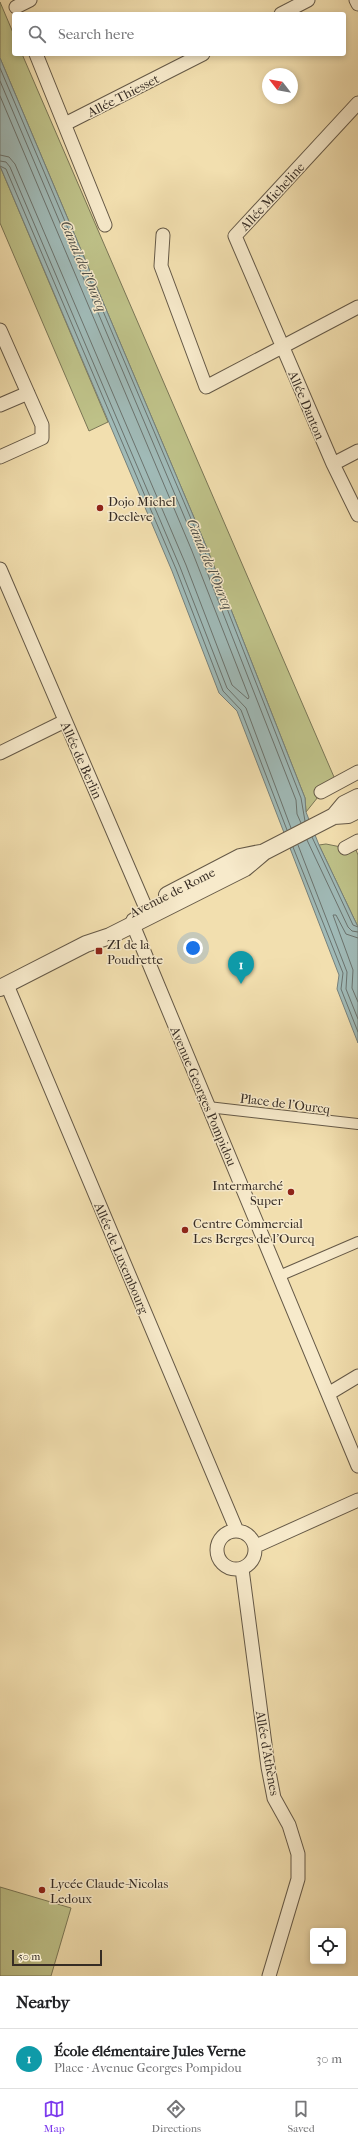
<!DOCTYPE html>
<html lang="en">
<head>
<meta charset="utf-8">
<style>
	body { margin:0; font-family:"IM FELL French Canon",serif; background:#f2f2f2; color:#202124 }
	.controls { position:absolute; right:12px; bottom:12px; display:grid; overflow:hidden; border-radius:4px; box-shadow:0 2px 6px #0003 }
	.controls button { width:36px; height:36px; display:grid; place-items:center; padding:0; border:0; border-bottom:1px solid #e0e0e0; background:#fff; color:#202124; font:20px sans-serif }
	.compass { position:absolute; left:262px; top:68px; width:36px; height:36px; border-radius:50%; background:#fff; box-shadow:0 2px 6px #0003; rotate:301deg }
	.scale { position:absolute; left:12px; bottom:10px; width:90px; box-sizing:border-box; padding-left:4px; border:2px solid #362c24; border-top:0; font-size:11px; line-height:14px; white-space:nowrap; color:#362c24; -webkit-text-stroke:3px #f7eacb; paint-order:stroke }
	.you { position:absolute; left:193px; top:948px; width:14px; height:14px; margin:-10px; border:3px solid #fff; border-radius:50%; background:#1a73e8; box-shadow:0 0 0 6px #1a73e833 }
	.badge { display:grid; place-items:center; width:26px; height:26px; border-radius:50%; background:#7c3aed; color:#fff; font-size:13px; font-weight:700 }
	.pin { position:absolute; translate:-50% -33px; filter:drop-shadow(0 1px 2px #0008) }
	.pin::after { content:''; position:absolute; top:21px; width:14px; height:12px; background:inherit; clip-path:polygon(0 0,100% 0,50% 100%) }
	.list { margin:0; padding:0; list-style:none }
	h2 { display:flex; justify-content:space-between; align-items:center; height:52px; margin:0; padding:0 16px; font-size:17px }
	h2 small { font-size:13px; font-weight:400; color:#757577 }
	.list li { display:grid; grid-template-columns:26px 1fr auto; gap:12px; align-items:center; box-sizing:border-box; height:60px; padding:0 16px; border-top:1px solid #e0e0e0 }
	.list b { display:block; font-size:15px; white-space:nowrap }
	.list p { margin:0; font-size:13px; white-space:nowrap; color:#757577 }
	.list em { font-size:13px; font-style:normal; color:#757577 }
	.icon { flex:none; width:22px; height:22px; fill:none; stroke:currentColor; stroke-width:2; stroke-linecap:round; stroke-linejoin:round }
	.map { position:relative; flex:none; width:358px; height:1976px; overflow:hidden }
	.search { position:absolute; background:#fff; box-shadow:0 2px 6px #0003; left:12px; right:12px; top:12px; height:44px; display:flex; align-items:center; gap:10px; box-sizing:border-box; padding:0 14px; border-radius:4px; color:#757577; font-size:15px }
	.sheet { height:112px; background:#fff }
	nav { display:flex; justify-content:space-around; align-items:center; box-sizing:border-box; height:56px; border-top:1px solid #e0e0e0; background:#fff; font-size:11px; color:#757577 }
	nav a { display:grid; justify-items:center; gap:2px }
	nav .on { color:#7c3aed }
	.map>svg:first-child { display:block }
	.green { fill:#bec188; stroke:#7a7656 }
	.water { fill:#a0bab7; stroke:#76817c }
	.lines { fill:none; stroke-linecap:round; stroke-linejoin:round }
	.shore { stroke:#6b736e; stroke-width:1 }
	.pedestrian-casing { stroke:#655947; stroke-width:12 }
	.minor-casing { stroke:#655947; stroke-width:15 }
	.tertiary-casing { stroke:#655947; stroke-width:18 }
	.pedestrian { stroke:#f7eacb; stroke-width:10 }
	.minor { stroke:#f7eacb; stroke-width:13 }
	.tertiary { stroke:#f7eacb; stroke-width:16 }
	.poi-dot { fill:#8f2418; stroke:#f7eacb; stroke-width:1.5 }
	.labels { text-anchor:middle; stroke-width:3; stroke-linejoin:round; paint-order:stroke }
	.street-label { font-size:13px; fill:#362c24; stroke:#f7eacb }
	.poi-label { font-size:13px; fill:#362c24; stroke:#f7eacb; text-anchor:start }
	.water-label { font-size:14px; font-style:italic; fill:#505049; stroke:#f7eacb }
</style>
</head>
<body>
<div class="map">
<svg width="358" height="1976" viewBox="0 0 358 1976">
	<rect width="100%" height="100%" fill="#f2dfaf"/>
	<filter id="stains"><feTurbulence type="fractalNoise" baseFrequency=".005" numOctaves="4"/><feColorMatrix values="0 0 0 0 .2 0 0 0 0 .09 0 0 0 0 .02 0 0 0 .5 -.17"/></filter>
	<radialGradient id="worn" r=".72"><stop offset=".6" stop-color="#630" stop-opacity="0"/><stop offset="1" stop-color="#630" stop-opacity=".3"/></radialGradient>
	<path class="green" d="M 0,2 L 14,35 L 14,54 L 22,54 L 334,777 L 306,812 L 305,798 L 206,546 L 0,58 Z
		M 0,166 L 108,422 L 89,431 L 0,223 Z
		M 326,844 L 356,850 L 358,855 L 358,927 L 319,845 Z
		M 0,1887 L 71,1908 L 51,1976 L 0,1976 Z"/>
	<path class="water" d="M 0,58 L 206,546 L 305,798 L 306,812 L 319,845 L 358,927 L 358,1043 L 337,989 L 339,975 L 237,711 L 219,693 L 172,571 L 0,166 Z"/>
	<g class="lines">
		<path class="shore" d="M 0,68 L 203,547 L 301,798 L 305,821
			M 0,81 L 198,549 L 296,800 L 297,814 L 301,823
			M 0,96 L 192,551 L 249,697 L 248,699 L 232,685 L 186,565 L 15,164 L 9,157 L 0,155
			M 0,161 L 6,162 L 10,167 L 180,567 L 227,688 L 246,708 L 291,828
			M 0,166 L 6,169 L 176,569 L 223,691 L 241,710 L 287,830
			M 312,837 L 353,925 L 358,927
			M 307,840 L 348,927 L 352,931 L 358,932
			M 298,845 L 347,972 L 346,989 L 358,1019
			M 293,847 L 343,973 L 341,989 L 358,1032
			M 358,938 L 346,934 L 336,915 L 333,915 L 353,970 L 352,988 L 358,1002"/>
		<defs>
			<path id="pedestrian" d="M 208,1107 L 358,1124
				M 279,1276 L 358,1242"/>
			<path id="minor" d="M 356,0 L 358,4
				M 16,7 L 30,0
				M 281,14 L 308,0
				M 36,54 L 105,225
				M 65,124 L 203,54
				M 163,235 L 161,266 L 206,387 L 358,307
				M 0,330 L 42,425 L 42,438 L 0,457
				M 0,405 L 28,393
				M 333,464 L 358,451
				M 358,515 L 333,464 L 235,236 L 358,103
				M 0,569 L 145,906 L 145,914 L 133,920
				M 0,753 L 65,721
				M 321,792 L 358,772
				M 345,848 L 358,841
				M 133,925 L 358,1466
				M 7,985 L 237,1531
				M 328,1394 L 358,1376
				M217 1550a19 19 0 1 1 38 0a19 19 0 1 1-38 0Z
				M 256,1546 L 358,1500
				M 242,1569 L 268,1767 L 274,1798 L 289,1825 L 298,1854 L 298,1879 L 269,1976"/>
			<path id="tertiary" d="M 334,816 L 348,815 L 358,810
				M 167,895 L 240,857 L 260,853
				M 0,988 L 86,944 L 110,936 L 245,868 L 264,852 L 334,816 L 344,804 L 358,797"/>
		</defs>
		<use href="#pedestrian" class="pedestrian-casing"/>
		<use href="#minor" class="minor-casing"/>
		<use href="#tertiary" class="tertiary-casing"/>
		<use href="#pedestrian" class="pedestrian"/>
		<use href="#minor" class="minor"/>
		<use href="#tertiary" class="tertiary"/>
	</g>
	<g class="poi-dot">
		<circle cx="100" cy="508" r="4"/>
		<rect x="95" y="947" width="8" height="8" rx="2"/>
		<circle cx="291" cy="1192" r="4"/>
		<circle cx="185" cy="1230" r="4"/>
		<circle cx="42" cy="1890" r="4"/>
	</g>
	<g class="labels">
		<g class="street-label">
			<text transform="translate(123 95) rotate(-27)" y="5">Allée Thiesset</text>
			<text transform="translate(272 196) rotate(-47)" y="5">Allée Micheline</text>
			<text transform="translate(307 405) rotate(67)" y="5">Allée Danton</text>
			<text transform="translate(82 760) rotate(66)" y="5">Allée de Berlin</text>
			<text transform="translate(172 892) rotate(-27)" y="5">Avenue de Rome</text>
			<text transform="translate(204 1096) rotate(67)" y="5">Avenue Georges Pompidou</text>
			<text transform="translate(285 1103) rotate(7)" y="5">Place de l'Ourcq</text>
			<text transform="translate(122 1258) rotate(67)" y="5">Allée de Luxembourg</text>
			<text transform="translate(268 1753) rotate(80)" y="5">Allée d'Athènes</text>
		</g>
		<g class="poi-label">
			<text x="108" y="506">Dojo Michel<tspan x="108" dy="15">Declève</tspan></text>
			<text x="107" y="949">ZI de la<tspan x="107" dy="15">Poudrette</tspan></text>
			<text x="283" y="1190" text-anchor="end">Intermarché<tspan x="283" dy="15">Super</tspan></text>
			<text x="193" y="1228">Centre Commercial<tspan x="193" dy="15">Les Berges de l'Ourcq</tspan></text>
			<text x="50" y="1888">Lycée Claude-Nicolas<tspan x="50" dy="15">Ledoux</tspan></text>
		</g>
		<g class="water-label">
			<text transform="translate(84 266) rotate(67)" y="5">Canal de l'Ourcq</text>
			<text transform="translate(210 564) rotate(67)" y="5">Canal de l'Ourcq</text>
		</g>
	</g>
	<rect width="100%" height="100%" filter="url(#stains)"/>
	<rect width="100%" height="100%" fill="url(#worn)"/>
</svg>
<div class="controls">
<button><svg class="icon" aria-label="locate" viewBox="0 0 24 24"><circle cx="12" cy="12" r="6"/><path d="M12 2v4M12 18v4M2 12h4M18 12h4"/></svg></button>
</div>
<svg class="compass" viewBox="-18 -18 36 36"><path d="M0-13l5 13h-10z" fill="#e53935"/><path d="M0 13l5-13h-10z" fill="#757577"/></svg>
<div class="scale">50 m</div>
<div class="you"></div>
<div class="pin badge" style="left:241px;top:984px;background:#0f9aa8">1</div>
<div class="search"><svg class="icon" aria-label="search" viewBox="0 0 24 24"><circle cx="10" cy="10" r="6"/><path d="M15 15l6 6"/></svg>Search here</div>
</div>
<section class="sheet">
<h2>Nearby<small></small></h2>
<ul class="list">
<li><span class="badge" style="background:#0f9aa8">1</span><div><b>École élémentaire Jules Verne</b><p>Place · Avenue Georges Pompidou</p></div><em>30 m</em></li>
</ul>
</section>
<nav>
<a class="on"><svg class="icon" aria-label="map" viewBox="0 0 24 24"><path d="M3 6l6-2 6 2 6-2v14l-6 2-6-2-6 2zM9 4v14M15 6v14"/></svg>Map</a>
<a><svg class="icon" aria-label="directions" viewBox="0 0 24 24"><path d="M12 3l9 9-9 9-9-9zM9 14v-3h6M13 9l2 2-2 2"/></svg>Directions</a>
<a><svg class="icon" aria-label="saved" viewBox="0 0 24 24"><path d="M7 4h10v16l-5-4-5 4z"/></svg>Saved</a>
</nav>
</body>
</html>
